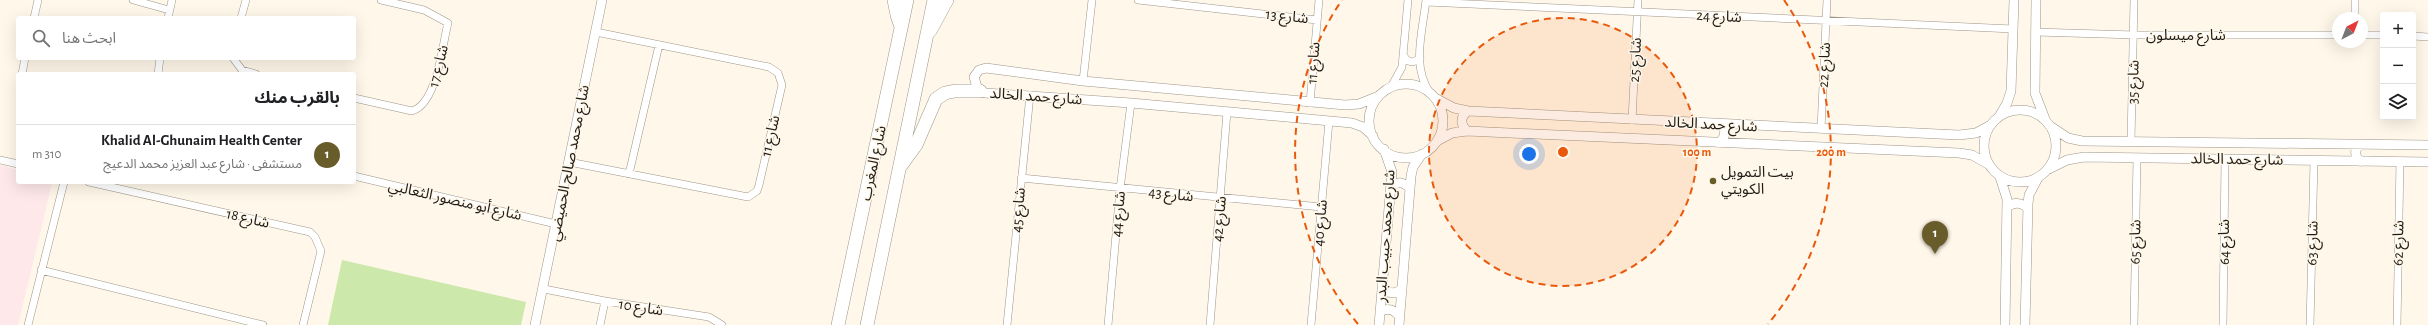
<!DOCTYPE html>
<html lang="ar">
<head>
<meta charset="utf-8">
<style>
	body { margin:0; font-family:"Alegreya Sans","Noto Sans Arabic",sans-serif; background:#f2f2f2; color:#202124; direction:rtl }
	.controls { position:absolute; right:12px; top:12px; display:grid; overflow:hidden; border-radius:4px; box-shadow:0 4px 16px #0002 }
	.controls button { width:36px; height:36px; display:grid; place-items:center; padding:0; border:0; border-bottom:1px solid #e0e0e0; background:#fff; color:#202124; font:20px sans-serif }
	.compass { position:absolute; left:2332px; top:12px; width:36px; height:36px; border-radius:50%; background:#fff; box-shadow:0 4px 16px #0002; rotate:42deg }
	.you { position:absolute; left:1529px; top:154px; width:14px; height:14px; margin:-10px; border:3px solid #fff; border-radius:50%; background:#1a73e8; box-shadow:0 0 0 6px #1a73e833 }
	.badge { display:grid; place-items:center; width:26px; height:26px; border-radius:50%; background:#685d2a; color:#fff; font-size:13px; font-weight:700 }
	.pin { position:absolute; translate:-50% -33px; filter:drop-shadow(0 1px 2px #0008) }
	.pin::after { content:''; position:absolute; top:21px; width:14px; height:12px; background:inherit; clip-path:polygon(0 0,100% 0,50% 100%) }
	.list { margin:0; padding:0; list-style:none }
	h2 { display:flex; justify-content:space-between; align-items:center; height:52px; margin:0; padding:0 16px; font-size:17px }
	h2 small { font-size:13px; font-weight:400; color:#757577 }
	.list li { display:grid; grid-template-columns:26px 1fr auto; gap:12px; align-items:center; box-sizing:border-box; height:60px; padding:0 16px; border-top:1px solid #e0e0e0 }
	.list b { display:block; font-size:15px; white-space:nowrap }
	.list p { margin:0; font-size:13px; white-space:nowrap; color:#757577 }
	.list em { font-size:13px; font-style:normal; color:#757577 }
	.icon { flex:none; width:22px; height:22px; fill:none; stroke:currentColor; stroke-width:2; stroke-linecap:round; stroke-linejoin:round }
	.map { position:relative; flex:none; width:2428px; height:325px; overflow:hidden; direction:ltr }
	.search { position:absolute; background:#fff; box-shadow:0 4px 16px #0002; left:16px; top:16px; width:340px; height:44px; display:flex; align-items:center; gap:10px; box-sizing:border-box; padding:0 14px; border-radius:4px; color:#757577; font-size:15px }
	.panel { position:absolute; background:#fff; box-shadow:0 4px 16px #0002; left:16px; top:72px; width:340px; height:112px; border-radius:4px; direction:rtl }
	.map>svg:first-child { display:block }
	.commercial { fill:#fee8e9 }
	.green { fill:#cde8ab }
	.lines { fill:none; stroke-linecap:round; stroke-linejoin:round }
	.minor-casing { stroke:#9d9689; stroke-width:8 }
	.tertiary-casing { stroke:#9d9689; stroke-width:10 }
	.motorway-casing { stroke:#9d9689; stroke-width:14 }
	.minor { stroke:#fff; stroke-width:7 }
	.tertiary { stroke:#fff; stroke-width:9 }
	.motorway { stroke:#fff; stroke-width:13 }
	.ring { fill:none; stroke:#e8590c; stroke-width:2; stroke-dasharray:7 5 }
	.poi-dot { fill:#685d2a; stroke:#fff7e9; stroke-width:1.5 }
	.labels { text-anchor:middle; stroke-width:3; stroke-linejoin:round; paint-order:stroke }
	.street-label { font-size:15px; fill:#201d18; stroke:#fff7e9 }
	.poi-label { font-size:15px; fill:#201d18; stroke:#fff7e9; text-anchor:start }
	.centre { fill:#e8590c; stroke:#fff7e9; stroke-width:2 }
	.ring-label { font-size:12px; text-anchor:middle; font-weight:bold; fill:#e8590c; stroke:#fff7e9; stroke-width:3; stroke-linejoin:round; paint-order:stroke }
</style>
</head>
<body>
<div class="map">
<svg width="2428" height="325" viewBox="0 0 2428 325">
	<rect width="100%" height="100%" fill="#fff7e9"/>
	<path class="commercial" d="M 0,165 L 18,170 L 18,182 L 52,183 L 18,325 L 0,325 Z"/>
	<path class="green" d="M 342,260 L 526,302 L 521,325 L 328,325 Z"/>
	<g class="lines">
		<defs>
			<path id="minor" d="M 133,0 L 169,10
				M 1138,0 L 1317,20
				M 1426,0 C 1423,30 1411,66 1430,93
				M 1426,2 L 2013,29
				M 34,18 L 38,0
				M 168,18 L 172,0
				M 241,18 L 246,0
				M 2355,18 L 2355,0
				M 2035,32 L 2135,35 L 2338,35
				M 2362,35 L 2383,35
				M 2413,36 L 2428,37
				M 1403,54 C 1407,63 1413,64 1420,58
				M 233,58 L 242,70 L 256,74
				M 22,74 L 25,58
				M 158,74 L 160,58
				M 1083,81 L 1092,0
				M 1391,87 L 1402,67 L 1408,0
				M 354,98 L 412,111 C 437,104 442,46 448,23 L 424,10 L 381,0
				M 1310,103 L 1319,0
				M 1632,120 L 1638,0
				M 1821,129 L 1827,0
				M 2131,141 L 2134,0
				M 0,160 L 18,164
				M 569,162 L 748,197 L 757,191 L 759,185 L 782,85 L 778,73 L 769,67 L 596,32
				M 629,174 L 659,45
				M 354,176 L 556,224
				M 1021,178 L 1321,207
				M 89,182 L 310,232 L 315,237 L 321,251 L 303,325
				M 41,270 L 263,325
				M 544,289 L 605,301 L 709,317 L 722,325
				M 28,325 L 64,182
				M 600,325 L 605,301
				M 1007,325 L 1030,95
				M 1108,325 L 1120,189 L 1131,103
				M 1210,325 L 1227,112
				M 1311,325 L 1329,121
				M 2134,325 L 2137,158
				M 2223,325 L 2225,159
				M 2310,325 L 2314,161
				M 2397,325 L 2400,161"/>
			<path id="tertiary" d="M 2036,0 L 2035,93 L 2045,119
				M1369 121a37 37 0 1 1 74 0a37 37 0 1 1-74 0Z
				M 1435,98 L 1454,108 L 1468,111 L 1959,135 L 1976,133 L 1989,126
				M1984 146a36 36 0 1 1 72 0a36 36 0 1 1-72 0Z
				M 2000,115 L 2007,103 L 2011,91 L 2014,0
				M 2050,126 L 2068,138 L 2082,141 L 2428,145
				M 1467,131 C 1460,124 1460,117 1468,111
				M 1373,136 L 1363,127 L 1352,123 L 1131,103 L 985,93 L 977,87 L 974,77 L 979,70 L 986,68 L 1083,81 L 1345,105 L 1359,104 L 1379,96
				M 1437,141 L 1452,133 L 1467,131 L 1959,153 L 1972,155 L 1988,164
				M 1719,143 L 1724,137 L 1725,130 L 1719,124
				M 2360,144 C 2354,150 2354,156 2361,162
				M 2049,169 L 2067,160 L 2084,157 L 2428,162
				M 2000,177 L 2007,199 L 2005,325
				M 1391,186 C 1399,181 1403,182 1410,188
				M 2007,207 C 2015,202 2020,202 2028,208
				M 1382,285 L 1387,292 L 1395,293 L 1402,289
				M 1380,311 C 1389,308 1393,309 1399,316
				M 535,325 L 602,0
				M 1379,325 L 1392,172 L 1384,149
				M 1399,325 L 1411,176 L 1413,167 L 1422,154
				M 2025,325 L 2028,204 L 2029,195 L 2038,178"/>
			<path id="motorway" d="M 894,0 L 897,15 L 901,27
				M 930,31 L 947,0
				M 900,167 L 916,145 L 936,99 L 945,93 L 955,91 L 980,91
				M 838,325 L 907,0
				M 867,325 L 934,0"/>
		</defs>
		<use href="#minor" class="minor-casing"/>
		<use href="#tertiary" class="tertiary-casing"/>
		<use href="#motorway" class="motorway-casing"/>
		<use href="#minor" class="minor"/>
		<use href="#tertiary" class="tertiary"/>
		<use href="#motorway" class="motorway"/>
	</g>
	<circle cx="1563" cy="152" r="134" fill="#e8590c" fill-opacity=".12"/>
	<g class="ring">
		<circle cx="1563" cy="152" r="134"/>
		<path d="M1358 324A268 268 0 0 1 1342 0M1784 0A268 268 0 0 1 1768 324"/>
	</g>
	<circle class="poi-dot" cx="1713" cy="181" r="4"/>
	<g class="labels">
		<g class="street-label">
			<text transform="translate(1287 16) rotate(6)" y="5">شارع 13</text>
			<text transform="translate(1719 16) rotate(3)" y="5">شارع 24</text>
			<text x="2186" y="40">شارع ميسلون</text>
			<text transform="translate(1635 60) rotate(-87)" y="5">شارع 25</text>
			<text transform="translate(1313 63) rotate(-86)" y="5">شارع 11</text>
			<text transform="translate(1824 65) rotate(-87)" y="5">شارع 22</text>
			<text transform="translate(438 66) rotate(-76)" y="5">شارع 17</text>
			<text transform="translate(2133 82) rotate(-88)" y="5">شارع 35</text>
			<text transform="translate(1036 96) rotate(4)" y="5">شارع حمد الخالد</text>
			<text transform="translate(1711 124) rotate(3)" y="5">شارع حمد الخالد</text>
			<text transform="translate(770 136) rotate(-77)" y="5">شارع 11</text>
			<text transform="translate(2237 159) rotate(1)" y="5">شارع حمد الخالد</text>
			<text transform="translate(569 163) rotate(-79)" y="5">شارع محمد صالح الحميضي</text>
			<text transform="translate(873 163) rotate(-78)" y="5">شارع المغرب</text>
			<text transform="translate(1171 194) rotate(6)" y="5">شارع 43</text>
			<text transform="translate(455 200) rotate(13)" y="5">شارع أبو منصور الثعالبي</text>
			<text transform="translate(1018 210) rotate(-85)" y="5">شارع 45</text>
			<text transform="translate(1118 214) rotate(-85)" y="5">شارع 44</text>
			<text transform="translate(248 218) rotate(13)" y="5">شارع 18</text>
			<text transform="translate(1219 219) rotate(-85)" y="5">شارع 42</text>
			<text transform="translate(1320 223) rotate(-85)" y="5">شارع 40</text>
			<text transform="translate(1385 236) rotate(-86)" y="5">شارع محمد حبيب البدر</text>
			<text transform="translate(2135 242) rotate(-89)" y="5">شارع 65</text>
			<text transform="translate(2224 242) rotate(-90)" y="5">شارع 64</text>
			<text transform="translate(2312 243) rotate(-88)" y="5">شارع 63</text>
			<text transform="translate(2398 243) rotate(-89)" y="5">شارع 62</text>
			<text transform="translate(641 307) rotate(9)" y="5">شارع 10</text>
		</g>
		<g class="poi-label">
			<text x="1721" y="177">بيت التمويل<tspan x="1721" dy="17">الكويتي</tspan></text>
		</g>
	</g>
	<circle cx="1563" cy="152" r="6" class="centre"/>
	<g class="ring-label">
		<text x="1697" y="156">100 m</text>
		<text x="1831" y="156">200 m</text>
	</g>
</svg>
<div class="controls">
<button>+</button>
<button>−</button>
<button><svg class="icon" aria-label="layers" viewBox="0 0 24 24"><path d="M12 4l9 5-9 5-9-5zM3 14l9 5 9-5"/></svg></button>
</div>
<svg class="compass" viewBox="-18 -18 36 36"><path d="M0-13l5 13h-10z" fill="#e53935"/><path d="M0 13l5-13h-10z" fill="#757577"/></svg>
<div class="you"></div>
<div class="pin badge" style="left:1935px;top:254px">1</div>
<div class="search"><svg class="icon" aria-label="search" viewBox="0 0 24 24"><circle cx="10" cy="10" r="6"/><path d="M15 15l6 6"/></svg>ابحث هنا</div>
<section class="panel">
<h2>بالقرب منك<small></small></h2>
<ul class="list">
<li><span class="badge">1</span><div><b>Khalid Al-Ghunaim Health Center</b><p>مستشفى · شارع عبد العزيز محمد الدعيج</p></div><em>310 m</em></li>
</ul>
</section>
</div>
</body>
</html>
